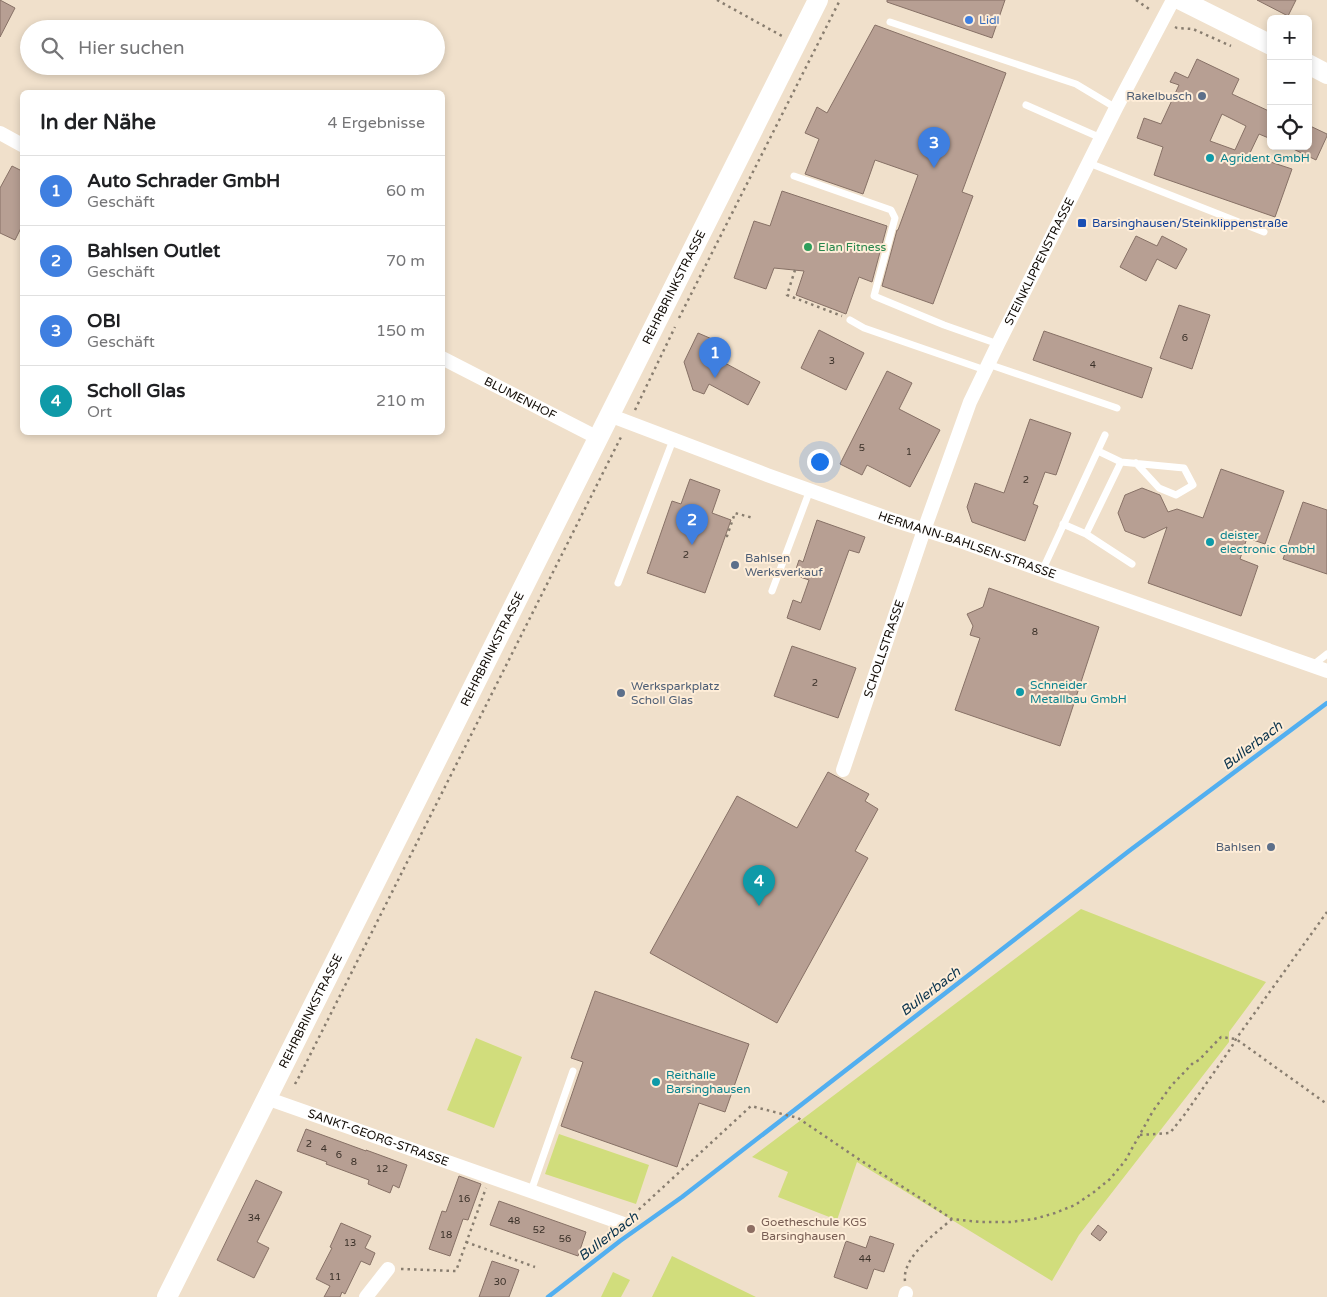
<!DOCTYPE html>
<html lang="de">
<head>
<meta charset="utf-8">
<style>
	body { margin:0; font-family:"Varela Round",sans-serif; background:#f2f2f2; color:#202124 }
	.controls { position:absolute; right:15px; top:15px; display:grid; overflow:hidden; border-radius:8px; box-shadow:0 2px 8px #0003 }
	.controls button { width:45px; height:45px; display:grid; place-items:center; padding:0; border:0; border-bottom:1px solid #e0e0e0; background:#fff; color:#202124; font:25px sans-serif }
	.you { position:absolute; left:819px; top:461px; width:18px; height:18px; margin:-12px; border:4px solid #fff; border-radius:50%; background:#1a73e8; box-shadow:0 0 0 8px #1a73e833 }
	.badge { display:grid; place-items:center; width:32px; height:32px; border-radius:50%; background:#7c3aed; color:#fff; font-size:16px; font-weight:700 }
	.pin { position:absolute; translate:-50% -41px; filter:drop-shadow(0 1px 2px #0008) }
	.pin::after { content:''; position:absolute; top:26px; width:18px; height:15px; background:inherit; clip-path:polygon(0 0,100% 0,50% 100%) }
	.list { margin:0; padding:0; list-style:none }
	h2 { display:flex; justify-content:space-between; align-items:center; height:65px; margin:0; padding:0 20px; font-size:21px }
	h2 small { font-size:16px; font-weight:400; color:#757577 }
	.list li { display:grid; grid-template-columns:32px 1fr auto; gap:15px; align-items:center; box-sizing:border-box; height:70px; padding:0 20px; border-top:1px solid #e0e0e0 }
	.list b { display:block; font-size:19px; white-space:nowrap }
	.list p { margin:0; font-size:16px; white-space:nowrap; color:#757577 }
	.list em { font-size:16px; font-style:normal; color:#757577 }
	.icon { flex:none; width:28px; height:28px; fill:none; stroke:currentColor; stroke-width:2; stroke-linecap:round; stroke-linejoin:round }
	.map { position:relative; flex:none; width:1327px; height:1297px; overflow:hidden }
	.search { position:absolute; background:#fff; box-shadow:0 2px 8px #0003; left:20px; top:20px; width:425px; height:55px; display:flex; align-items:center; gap:12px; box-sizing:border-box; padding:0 18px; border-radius:28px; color:#757577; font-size:19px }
	.panel { position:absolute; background:#fff; box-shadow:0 2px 8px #0003; left:20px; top:90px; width:425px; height:345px; border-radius:8px }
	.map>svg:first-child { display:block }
	.green { fill:#d1dd7c }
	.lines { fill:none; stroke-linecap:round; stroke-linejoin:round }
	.stream { stroke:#52aff0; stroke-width:4.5 }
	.building { fill:#b79f93; stroke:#877166; fill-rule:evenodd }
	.path { stroke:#887d6f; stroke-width:2.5; stroke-dasharray:2.5 4; stroke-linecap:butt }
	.lane { stroke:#fff; stroke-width:7 }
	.street { stroke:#fff; stroke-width:14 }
	.secondary { stroke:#fff; stroke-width:20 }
	.shop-dot { fill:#3f7fe0; stroke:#feedd8; stroke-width:2 }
	.service-dot { fill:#5c6f8a; stroke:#feedd8; stroke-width:2 }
	.culture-dot { fill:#0f9aa8; stroke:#feedd8; stroke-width:2 }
	.transit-dot { fill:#1a4fb4; stroke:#feedd8; stroke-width:2 }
	.leisure-dot { fill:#2e9e5b; stroke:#feedd8; stroke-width:2 }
	.education-dot { fill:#8d6e63; stroke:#feedd8; stroke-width:2 }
	.labels { text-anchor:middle; stroke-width:4; stroke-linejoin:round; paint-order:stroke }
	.number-label { font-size:10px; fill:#3b3129 }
	.shop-label { font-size:12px; fill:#366cbe; stroke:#feedd8; text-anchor:start }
	.service-label { font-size:12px; fill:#4e5e75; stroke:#feedd8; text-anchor:end }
	.culture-label { font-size:12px; fill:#0d838f; stroke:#feedd8; text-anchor:start }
	.transit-label { font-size:12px; fill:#164399; stroke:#feedd8; text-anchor:start }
	.leisure-label { font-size:12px; fill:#27864d; stroke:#feedd8; text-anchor:start }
	.street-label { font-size:12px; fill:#120c06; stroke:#feedd8 }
	.education-label { font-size:12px; fill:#785e54; stroke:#feedd8; text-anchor:start }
	.water-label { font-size:14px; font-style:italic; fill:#0a334d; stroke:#feedd8 }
</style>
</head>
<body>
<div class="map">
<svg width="1327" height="1297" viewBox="0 0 1327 1297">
	<rect width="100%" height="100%" fill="#f0e0cb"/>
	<path class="green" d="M 1081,909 L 1266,982 L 1229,1032 L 1229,1042 L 1079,1235 L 1052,1281 L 857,1162 L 837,1220 L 778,1197 L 788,1172 L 752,1157 Z
		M 476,1038 L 522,1057 L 494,1128 L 447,1110 Z
		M 559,1134 L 649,1165 L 636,1204 L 545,1174 Z
		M 672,1256 L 756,1297 L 652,1297 Z
		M 613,1272 L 630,1280 L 621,1297 L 601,1297 Z"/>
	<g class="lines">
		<path class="stream" d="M 548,1297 L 620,1241 L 682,1197 L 1129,851 L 1327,703"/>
	</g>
	<path class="building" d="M 0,0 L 15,8 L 0,37 Z
		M 887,0 L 1005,0 L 992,38 L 887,2 Z
		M 1257,0 L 1296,0 L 1288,16 Z
		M 875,25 L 1006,73 L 962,192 L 973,196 L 933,304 L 882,286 L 897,230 L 898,230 L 918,175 L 875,160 L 863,194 L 805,174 L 819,139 L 805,133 L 817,107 L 827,113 Z
		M 1197,59 L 1239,79 L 1232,94 L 1271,112 L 1271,139 L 1259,134 L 1249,155 L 1292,169 L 1275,217 L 1154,175 L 1163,147 L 1137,138 L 1144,118 L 1161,124 L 1179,85 L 1170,82 L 1175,72 L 1188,78 ZM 1222,114 L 1246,126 L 1235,150 L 1210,141 Z
		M 1308,125 L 1327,134 L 1327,136 L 1316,160 L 1287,146 L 1308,146 Z
		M 12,166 L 22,171 L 22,226 L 15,240 L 0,233 L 0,188 Z
		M 782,191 L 887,226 L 872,282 L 859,277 L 846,314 L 796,295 L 804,271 L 774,268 L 766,289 L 734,278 L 754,221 L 770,226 Z
		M 1136,236 L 1157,246 L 1162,236 L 1187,249 L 1176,269 L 1157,259 L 1146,281 L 1120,267 Z
		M 1179,305 L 1210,315 L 1192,369 L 1160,358 Z
		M 819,330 L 864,353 L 846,390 L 801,368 Z
		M 1044,331 L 1152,368 L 1142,398 L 1033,360 Z
		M 698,333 L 719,342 L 712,356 L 760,382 L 748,405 L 709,384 L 704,394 L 693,390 L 684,362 Z
		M 887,371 L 912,383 L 899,409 L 940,430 L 910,487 L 867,465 L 862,475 L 840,464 Z
		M 1030,419 L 1071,433 L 1056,475 L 1045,472 L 1033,504 L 1038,506 L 1025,541 L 972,522 L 967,507 L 975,483 L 1004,493 Z
		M 1221,469 L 1284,491 L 1265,544 L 1247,538 L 1240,559 L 1258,566 L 1241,616 L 1148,583 L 1167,527 L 1144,538 L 1125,531 L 1118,513 L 1125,495 L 1142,488 L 1160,495 L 1168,512 L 1177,509 L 1203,518 Z
		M 690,479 L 720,490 L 712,513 L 731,520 L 705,593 L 647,573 L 672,501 L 681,504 Z
		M 1303,502 L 1327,510 L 1327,574 L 1283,559 Z
		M 817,520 L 865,537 L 859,553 L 849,550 L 820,630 L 787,618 L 793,600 L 801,603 L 809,580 L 794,575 L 799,560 L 803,562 Z
		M 989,588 L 1099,627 L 1060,746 L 955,710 L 980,638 L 970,635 L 973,626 L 967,614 L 983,607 Z
		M 792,646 L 856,668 L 838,718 L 774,696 Z
		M 828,772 L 869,794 L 865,801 L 878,809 L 855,851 L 868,858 L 777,1023 L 650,953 L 737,796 L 797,828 Z
		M 595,991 L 749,1044 L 725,1112 L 699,1103 L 677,1167 L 561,1126 L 583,1062 L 571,1058 Z
		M 306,1129 L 366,1151 L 366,1150 L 407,1165 L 399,1188 L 393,1185 L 390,1193 L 368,1184 L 369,1180 L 326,1164 L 327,1162 L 297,1151 Z
		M 459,1176 L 481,1184 L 468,1220 L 463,1219 L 450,1256 L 429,1249 L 442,1211 L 446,1212 Z
		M 256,1180 L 282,1192 L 257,1242 L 269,1248 L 254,1278 L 217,1260 Z
		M 499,1201 L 586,1232 L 578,1256 L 490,1225 Z
		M 341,1223 L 371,1236 L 365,1248 L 375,1253 L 370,1265 L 361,1261 L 345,1294 L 342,1292 L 340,1297 L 324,1297 L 330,1286 L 316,1279 L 332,1248 L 330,1247 Z
		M 1098,1225 L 1107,1232 L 1100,1241 L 1091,1234 Z
		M 870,1236 L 894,1244 L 884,1272 L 874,1269 L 867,1289 L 834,1277 L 846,1241 L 866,1248 Z
		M 492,1261 L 519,1270 L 509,1297 L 479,1297 Z"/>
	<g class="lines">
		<path class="path" d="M 717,0 L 782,36
			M 1136,0 L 1152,11
			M 1175,27 L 1177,28 L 1193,29 L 1231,46
			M 795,270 L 787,295 L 842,316
			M 679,318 L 840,0
			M 635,410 L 675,327
			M 726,536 L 727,536 L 735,513 L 753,518
			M 295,1084 L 300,1075 L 622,435
			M 1140,1135 L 1170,1133 L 1185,1114 L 1231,1048 L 1236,1039 L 1327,912
			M 634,1214 L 751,1106 L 798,1118 L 860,1160 L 914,1194 L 952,1219 L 980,1222 L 1010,1222 L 1034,1219 L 1055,1213 L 1075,1205 L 1094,1192 L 1110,1179 L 1125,1161 L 1153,1111 L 1171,1086 L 1193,1063 L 1199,1060 L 1221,1037 L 1236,1039 L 1327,1104
			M 466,1242 L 535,1267
			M 401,1269 L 456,1271 L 486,1188
			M 905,1281 C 902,1257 935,1234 952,1219"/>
		<path class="lane" d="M 890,22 L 1076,84 L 1116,108
			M 1026,105 L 1101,138
			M 1089,163 L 1264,232
			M 794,176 L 891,210 L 895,218 L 874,296 L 944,325 L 998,344
			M 850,320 L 864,328 L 985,370
			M 988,364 L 1117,408
			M 1121,462 L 1184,468 L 1193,485 L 1176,495 L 1159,488 L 1136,463
			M 1063,524 L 1086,534 L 1132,564
			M 1086,534 L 1121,462 L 1098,451
			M 1042,571 L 1105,435
			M 618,583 L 673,440
			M 772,591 L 810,490
			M 1313,665 L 1327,654
			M 531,1191 L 573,1071"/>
		<g class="street">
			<path d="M 0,133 L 22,145"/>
			<path id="s1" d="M 442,358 L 598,438"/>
			<path id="s2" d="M 609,415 L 767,475 L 893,520 L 960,541 L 1327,671"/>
			<path id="s3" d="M 843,770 L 924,530 L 970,402 L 998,344 L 1116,108 L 1173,0"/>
			<path id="s4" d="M 266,1098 L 624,1224"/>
			<path d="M 366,1297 L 388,1269"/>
			<path d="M 905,1297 L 906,1293"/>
		</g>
		<g class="secondary">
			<path d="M 1181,0 L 1271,45"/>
			<path d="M 1308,64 L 1327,74"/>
			<path id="s5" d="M 167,1297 L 818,0"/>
		</g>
	</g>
	<circle class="shop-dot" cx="969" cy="20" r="5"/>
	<g class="service-dot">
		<circle cx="1202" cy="96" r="5"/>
		<circle cx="735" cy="565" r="5"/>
		<circle cx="621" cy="693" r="5"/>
		<circle cx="1271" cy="847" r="5"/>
	</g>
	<g class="culture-dot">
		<circle cx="1210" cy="158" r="5"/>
		<circle cx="1210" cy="542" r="5"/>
		<circle cx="1020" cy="692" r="5"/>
		<circle cx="656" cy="1082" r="5"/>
	</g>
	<rect class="transit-dot" x="1077" y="218" width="10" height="10" rx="2.5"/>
	<circle class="leisure-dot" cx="808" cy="247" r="5"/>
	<circle class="education-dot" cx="751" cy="1229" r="5"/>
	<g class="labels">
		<g class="number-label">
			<text x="1185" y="341">6</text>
			<text x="832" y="364">3</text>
			<text x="1093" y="368">4</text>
			<text x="862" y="451">5</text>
			<text x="909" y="455">1</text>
			<text x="1026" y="483">2</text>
			<text x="686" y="558">2</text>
			<text x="1035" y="635">8</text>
			<text x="815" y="686">2</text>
			<text x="309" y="1147">2</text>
			<text x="324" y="1152">4</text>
			<text x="339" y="1158">6</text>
			<text x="354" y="1165">8</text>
			<text x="382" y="1172">12</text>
			<text x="464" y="1202">16</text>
			<text x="254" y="1221">34</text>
			<text x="514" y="1224">48</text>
			<text x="539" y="1233">52</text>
			<text x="446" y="1238">18</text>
			<text x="565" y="1242">56</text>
			<text x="350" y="1246">13</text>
			<text x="865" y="1262">44</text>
			<text x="335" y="1280">11</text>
			<text x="500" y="1285">30</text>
		</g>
		<g class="shop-label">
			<text x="979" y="24">Lidl</text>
		</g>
		<g class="service-label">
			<text x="1192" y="100">Rakelbusch</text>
			<text x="745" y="562" text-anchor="start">Bahlsen<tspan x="745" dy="14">Werksverkauf</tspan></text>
			<text x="631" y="690" text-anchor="start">Werksparkplatz<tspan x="631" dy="14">Scholl Glas</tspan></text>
			<text x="1261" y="851">Bahlsen</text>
		</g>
		<g class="culture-label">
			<text x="1220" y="162">Agrident GmbH</text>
			<text x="1220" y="539">deister<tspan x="1220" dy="14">electronic GmbH</tspan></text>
			<text x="1030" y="689">Schneider<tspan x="1030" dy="14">Metallbau GmbH</tspan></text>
			<text x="666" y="1079">Reithalle<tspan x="666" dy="14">Barsinghausen</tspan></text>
		</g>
		<g class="transit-label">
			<text x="1092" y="227">Barsinghausen/Steinklippenstraße</text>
		</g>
		<g class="leisure-label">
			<text x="818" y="251">Elan Fitness</text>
		</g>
		<g class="street-label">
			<text dy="4" stroke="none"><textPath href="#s3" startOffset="546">STEINKLIPPENSTRASSE</textPath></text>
			<text dy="4" stroke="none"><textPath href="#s5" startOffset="1130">REHRBRINKSTRASSE</textPath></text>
			<text dy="4" stroke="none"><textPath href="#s1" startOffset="88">BLUMENHOF</textPath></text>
			<text dy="4" stroke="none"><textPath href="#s2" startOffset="381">HERMANN-BAHLSEN-STRASSE</textPath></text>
			<text dy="4" stroke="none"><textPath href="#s5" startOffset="725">REHRBRINKSTRASSE</textPath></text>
			<text dy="4" stroke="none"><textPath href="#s3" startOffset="128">SCHOLLSTRASSE</textPath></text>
			<text dy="4" stroke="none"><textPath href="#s5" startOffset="320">REHRBRINKSTRASSE</textPath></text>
			<text dy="4" stroke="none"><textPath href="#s4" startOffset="119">SANKT-GEORG-STRASSE</textPath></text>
		</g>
		<g class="education-label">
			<text x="761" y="1226">Goetheschule KGS<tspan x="761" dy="14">Barsinghausen</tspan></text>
		</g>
		<g class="water-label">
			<text transform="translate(1252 745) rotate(-37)" y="5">Bullerbach</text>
			<text transform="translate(930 991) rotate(-37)" y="5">Bullerbach</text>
			<text transform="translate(608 1236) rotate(-37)" y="5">Bullerbach</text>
		</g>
	</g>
</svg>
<div class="controls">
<button>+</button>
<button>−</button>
<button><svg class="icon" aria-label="locate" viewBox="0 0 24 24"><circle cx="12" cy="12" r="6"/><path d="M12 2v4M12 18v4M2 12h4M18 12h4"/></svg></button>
</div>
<div class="you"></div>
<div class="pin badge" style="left:715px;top:378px;background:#3f7fe0">1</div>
<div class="pin badge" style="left:692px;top:545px;background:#3f7fe0">2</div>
<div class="pin badge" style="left:934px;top:168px;background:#3f7fe0">3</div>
<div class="pin badge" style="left:759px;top:906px;background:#0f9aa8">4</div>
<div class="search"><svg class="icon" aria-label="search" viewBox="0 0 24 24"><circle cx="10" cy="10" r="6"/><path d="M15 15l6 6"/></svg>Hier suchen</div>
<section class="panel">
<h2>In der Nähe<small>4 Ergebnisse</small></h2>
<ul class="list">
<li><span class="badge" style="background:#3f7fe0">1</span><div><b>Auto Schrader GmbH</b><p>Geschäft</p></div><em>60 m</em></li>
<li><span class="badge" style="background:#3f7fe0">2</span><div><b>Bahlsen Outlet</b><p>Geschäft</p></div><em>70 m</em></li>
<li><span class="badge" style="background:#3f7fe0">3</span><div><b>OBI</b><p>Geschäft</p></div><em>150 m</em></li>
<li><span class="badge" style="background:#0f9aa8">4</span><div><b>Scholl Glas</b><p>Ort</p></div><em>210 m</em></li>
</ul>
</section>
</div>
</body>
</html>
